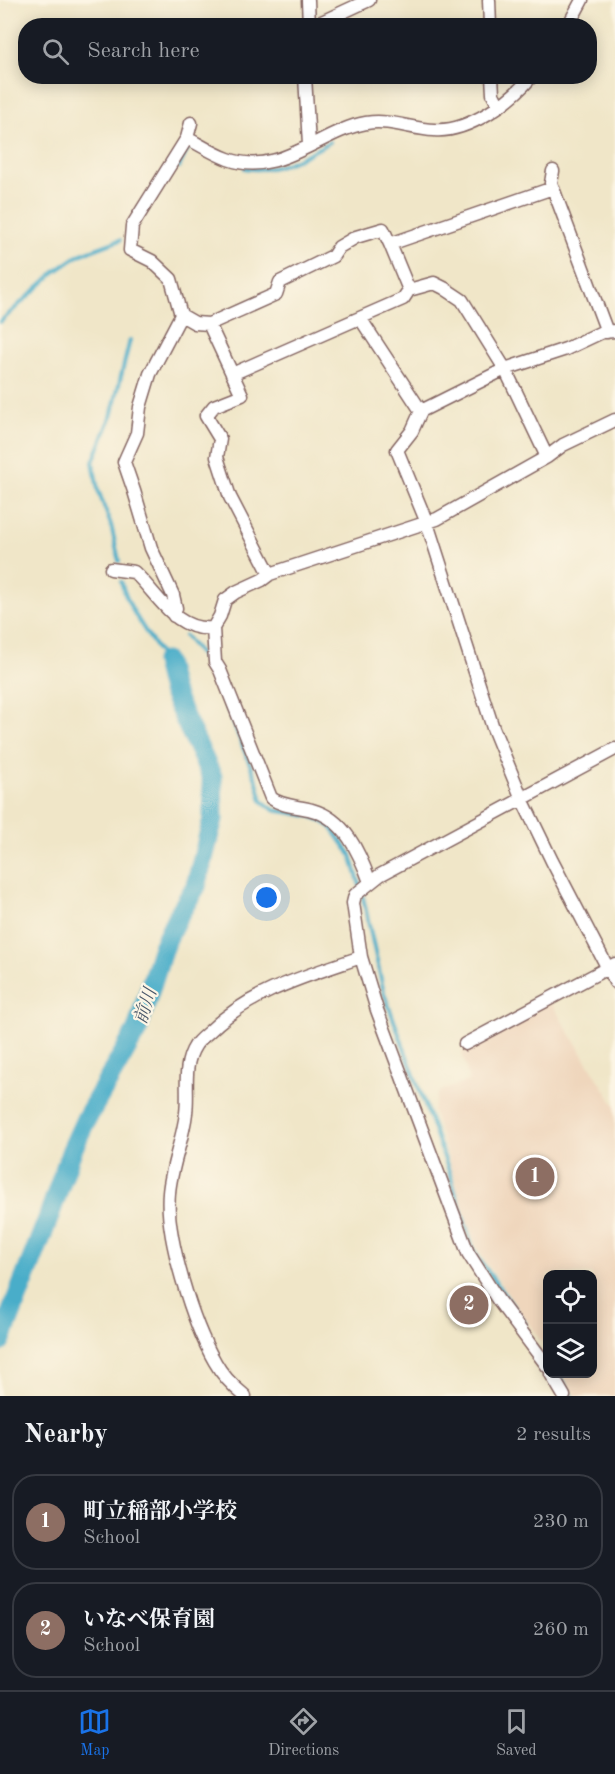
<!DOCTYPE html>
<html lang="en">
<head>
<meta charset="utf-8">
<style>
	body { margin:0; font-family:"Old Standard TT","Noto Serif JP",serif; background:#242831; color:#f1f3f6 }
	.controls { position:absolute; right:18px; bottom:18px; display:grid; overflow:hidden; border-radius:12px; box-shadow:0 3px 15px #0003 }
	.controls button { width:54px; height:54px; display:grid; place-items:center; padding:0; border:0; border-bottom:2px solid #363941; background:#171b24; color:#f1f3f6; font:30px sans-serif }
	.you { position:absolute; left:267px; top:898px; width:21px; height:21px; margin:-15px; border:4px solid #fff; border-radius:50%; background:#1a73e8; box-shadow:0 0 0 9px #1a73e833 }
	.badge { display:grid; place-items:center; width:39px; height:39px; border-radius:50%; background:#1a73e8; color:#fff; font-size:20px; font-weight:700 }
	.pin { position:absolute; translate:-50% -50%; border:3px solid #fff; box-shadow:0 2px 6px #0006 }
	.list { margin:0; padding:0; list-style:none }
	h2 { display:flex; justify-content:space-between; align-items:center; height:78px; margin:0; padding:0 24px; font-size:26px }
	h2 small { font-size:20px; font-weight:400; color:#9ea1a6 }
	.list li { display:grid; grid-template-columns:39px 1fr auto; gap:18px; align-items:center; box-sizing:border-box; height:96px; margin:0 12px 12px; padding:0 12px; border:2px solid #363941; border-radius:24px }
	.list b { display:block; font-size:22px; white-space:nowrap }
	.list p { margin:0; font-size:20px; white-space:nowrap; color:#9ea1a6 }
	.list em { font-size:20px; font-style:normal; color:#9ea1a6 }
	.icon { flex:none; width:33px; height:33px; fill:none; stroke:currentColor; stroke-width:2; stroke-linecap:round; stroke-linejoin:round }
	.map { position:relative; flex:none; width:615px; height:1396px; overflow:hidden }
	.search { position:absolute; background:#171b24; box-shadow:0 3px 15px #0003; left:18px; right:18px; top:18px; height:66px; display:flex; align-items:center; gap:15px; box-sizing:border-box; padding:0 21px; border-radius:24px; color:#9ea1a6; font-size:22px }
	.sheet { height:294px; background:#171b24 }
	nav { display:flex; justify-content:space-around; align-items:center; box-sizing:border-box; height:84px; border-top:2px solid #363941; background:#171b24; font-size:16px; color:#9ea1a6 }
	nav a { display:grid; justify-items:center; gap:3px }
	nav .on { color:#1a73e8 }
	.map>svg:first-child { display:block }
	.built { fill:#efd6bc }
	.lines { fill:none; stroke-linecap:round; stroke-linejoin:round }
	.stream { stroke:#4aadc9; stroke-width:4 }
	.river { stroke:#4aadc9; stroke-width:21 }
	.minor-casing { stroke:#846562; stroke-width:15 }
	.minor { stroke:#fff; stroke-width:12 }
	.labels { text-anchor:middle; stroke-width:4.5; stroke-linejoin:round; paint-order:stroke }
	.water-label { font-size:18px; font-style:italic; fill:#4a586a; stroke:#fcf5e5 }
</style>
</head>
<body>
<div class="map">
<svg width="615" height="1396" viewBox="0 0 615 1396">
	<rect width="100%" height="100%" fill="#fcf5e5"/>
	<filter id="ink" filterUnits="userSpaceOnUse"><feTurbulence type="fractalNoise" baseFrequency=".0167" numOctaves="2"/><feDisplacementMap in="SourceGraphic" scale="12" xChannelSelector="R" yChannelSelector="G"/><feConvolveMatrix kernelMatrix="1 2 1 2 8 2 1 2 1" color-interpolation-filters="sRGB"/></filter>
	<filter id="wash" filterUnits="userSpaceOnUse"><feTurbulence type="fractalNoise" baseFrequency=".008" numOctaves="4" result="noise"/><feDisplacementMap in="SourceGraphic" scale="24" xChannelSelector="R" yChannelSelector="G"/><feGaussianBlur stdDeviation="1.35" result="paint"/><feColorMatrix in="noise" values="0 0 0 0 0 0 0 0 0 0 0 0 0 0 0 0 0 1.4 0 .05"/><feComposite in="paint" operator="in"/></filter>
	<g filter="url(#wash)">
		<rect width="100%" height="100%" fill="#f0e6c8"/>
		<path class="built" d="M 551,1003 L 615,1106 L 615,1396 L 576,1396 L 562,1374 L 592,1374 L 592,1274 L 548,1274 L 547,1350 L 483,1258 L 475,1244 L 433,1111 L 437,1095 L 441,1091 L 469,1081 L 462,1052 Z"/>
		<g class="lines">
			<path class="stream" d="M 179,167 L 189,146 L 199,151
				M 245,168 C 275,174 305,156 330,142
				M 0,322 L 56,271 L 79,255 L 120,240
				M 119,561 L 111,525 L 98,490 L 93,462 L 111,417 L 130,340
				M 121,582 C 130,613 149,635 165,662
				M 185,636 L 204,659 L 215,677 L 257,782 L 262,801 L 274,810 L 310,816 L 322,821 L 331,827 L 351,855 L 360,886
				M 362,893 L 384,993 L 448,1168 L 472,1245 L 477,1256 L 525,1324
				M 558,1374 L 572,1396"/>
			<path class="river" d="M 0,1342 L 48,1219 L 72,1150 L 86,1119 L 137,1030 L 163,947 L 176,919 L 196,886 L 213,819 L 212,777 L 172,691 L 165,662"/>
		</g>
	</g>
	<g filter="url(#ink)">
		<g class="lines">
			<defs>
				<path id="minor" d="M 308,0 L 309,26
					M 489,0 L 490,26
					M 313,26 L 369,0
					M 568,26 L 582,0
					M 305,76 L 309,145
					M 492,76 L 493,94 L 499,106
					M 187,138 C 200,145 214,154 228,159 C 279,178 320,131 366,123 C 390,119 411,129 434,130 C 468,133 511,101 532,76
					M 553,171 L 551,183 L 607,332
					M 409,290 L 390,244 L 553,188
					M 181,315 L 195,323 L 209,324 L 276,294 L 280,282 L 333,256 L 339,247 L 356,237 L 383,229 L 390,244
					M 360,318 L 421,411 L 412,431 L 397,450 L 427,523 L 493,728 L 522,799 L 552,861 L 615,982
					M 209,324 L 242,395 L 214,406 L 206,416 L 220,439 L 217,457 L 230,497 L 270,574 L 437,519 L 547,457 L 563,445 L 615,420
					M 232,374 L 403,299 L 409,290 L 434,283 L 444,288 L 462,300 L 505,369 L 547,457
					M 421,411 L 505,369 L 566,349 L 602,332 L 615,331
					M 111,569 L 134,572 C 158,594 175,632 213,628 L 220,616 L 225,600 L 236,592 L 262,580 L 270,574
					M 174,616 L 176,608 L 173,595 L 151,548 L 134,491 L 124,462 L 137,433 L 140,407 L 150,374 L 181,315 L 171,279 L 152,261 L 130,250 L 132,226 L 187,138 L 191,123
					M 213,628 L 215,662 L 220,670 L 271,798 C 283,807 299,806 312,810 C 345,819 359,852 370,882
					M 465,1044 L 615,964
					M 548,1367 L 498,1300 L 468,1253 L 377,1010 L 361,957 L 353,903 L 355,895 L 380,875 L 615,749
					M 551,1374 L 564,1396
					M 245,1396 C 234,1387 222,1375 215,1362 C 193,1324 165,1236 169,1193 C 171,1166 183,1140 186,1113 C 189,1091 182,1066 195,1046 C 198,1040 206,1035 211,1030 C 251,991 309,975 361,957"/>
			</defs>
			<use href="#minor" class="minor-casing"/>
			<use href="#minor" class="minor"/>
		</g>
	</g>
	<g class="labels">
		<g class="water-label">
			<text transform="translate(145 1006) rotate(-72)" y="6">前川</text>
		</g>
	</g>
</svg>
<div class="controls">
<button><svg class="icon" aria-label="locate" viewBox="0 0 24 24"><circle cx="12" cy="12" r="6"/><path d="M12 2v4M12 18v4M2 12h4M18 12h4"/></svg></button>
<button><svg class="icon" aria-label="layers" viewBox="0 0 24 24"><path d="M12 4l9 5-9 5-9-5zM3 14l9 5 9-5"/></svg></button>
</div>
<div class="you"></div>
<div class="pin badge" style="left:535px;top:1177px;background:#8d6e63">1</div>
<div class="pin badge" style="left:469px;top:1305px;background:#8d6e63">2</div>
<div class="search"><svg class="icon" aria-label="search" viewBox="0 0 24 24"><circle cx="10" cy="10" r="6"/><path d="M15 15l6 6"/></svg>Search here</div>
</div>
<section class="sheet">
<h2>Nearby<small>2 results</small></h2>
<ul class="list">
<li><span class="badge" style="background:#8d6e63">1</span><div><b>町立稲部小学校</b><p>School</p></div><em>230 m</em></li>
<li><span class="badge" style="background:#8d6e63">2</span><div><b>いなべ保育園</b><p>School</p></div><em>260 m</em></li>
</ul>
</section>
<nav>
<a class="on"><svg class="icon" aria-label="map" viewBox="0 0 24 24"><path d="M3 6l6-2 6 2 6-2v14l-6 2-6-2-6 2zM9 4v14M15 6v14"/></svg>Map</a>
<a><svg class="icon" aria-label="directions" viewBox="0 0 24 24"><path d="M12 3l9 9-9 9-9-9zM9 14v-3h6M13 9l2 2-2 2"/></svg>Directions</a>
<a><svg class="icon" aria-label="saved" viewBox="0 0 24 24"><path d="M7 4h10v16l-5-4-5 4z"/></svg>Saved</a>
</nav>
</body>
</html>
